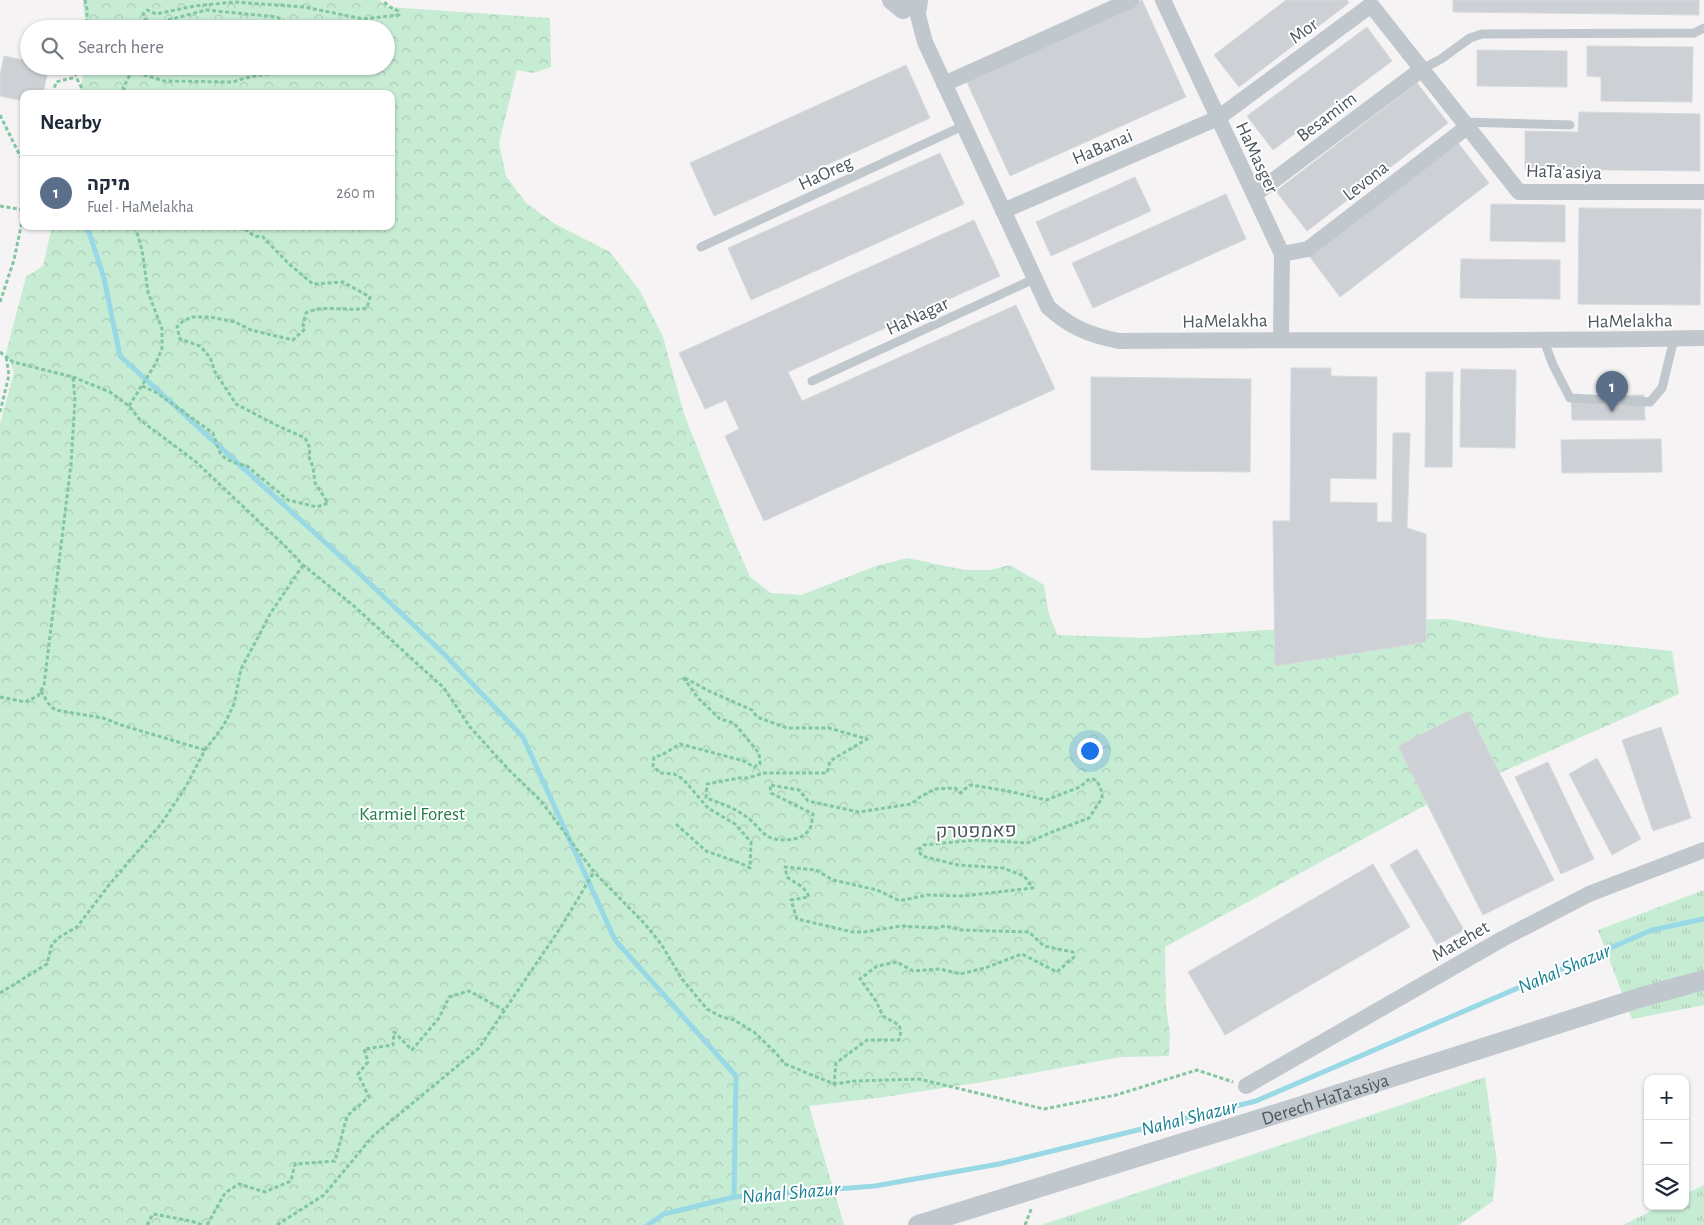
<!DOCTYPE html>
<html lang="en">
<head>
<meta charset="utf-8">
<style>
	body { margin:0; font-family:"Alegreya Sans",Heebo,sans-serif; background:#f6f6f7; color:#1f2937 }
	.controls { position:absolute; right:15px; bottom:15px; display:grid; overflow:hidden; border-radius:10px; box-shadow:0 1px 4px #0004 }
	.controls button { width:45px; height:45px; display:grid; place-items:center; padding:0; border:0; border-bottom:1px solid #e0e1e3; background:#fff; color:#1f2937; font:25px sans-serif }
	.you { position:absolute; left:1089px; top:750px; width:18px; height:18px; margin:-12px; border:4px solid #fff; border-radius:50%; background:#1a73e8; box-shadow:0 0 0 8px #1a73e833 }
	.badge { display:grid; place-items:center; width:32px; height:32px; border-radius:50%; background:#2d7ed4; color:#fff; font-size:16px; font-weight:700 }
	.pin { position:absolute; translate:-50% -41px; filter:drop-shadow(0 1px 2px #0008) }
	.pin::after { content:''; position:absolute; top:26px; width:18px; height:15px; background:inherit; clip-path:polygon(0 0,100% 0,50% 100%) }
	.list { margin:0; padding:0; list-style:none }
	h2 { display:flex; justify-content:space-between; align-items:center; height:65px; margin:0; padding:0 20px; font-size:21px }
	h2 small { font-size:16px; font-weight:400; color:#747a83 }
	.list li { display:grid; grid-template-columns:32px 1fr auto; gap:15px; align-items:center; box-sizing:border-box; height:75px; padding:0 20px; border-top:1px solid #e0e1e3 }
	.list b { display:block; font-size:19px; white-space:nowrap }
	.list p { margin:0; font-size:16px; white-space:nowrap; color:#747a83 }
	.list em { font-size:16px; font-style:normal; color:#747a83 }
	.icon { flex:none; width:28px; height:28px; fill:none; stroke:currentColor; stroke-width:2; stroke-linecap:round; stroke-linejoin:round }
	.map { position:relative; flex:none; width:1704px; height:1225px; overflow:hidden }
	.search { position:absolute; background:#fff; box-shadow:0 1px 4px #0004; left:20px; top:20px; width:375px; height:55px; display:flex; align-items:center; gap:12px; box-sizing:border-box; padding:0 18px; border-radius:28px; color:#747a83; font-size:19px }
	.panel { position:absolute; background:#fff; box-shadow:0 1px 4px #0004; left:20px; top:90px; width:375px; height:140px; border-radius:10px }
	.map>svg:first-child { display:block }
	.grass { fill:url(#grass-tufts) }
	.forest { fill:url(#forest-crowns) }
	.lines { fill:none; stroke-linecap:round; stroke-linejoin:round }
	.stream { stroke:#99d8e5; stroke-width:5 }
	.building { fill:#cdd0d4; stroke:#d7d9dd }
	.path { stroke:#82c7a2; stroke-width:3; stroke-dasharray:4 2.5; stroke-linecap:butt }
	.service { stroke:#c0c7cd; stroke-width:9 }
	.minor { stroke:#c0c7cd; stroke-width:16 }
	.tertiary { stroke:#c0c7cd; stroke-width:20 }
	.labels { text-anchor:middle; stroke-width:4; stroke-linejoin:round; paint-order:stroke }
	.street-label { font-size:19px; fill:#4c575e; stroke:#fff }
	.park-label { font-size:19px; fill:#227b4a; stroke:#fff }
	.water-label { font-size:20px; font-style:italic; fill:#1a8094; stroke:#fff }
</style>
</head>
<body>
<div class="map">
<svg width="1704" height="1225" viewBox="0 0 1704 1225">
	<defs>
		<pattern id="grass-tufts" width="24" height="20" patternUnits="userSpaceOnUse" patternTransform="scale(1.25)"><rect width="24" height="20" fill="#c7ecd4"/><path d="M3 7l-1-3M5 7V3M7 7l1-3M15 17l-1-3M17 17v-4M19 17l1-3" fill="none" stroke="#adccb8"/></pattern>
		<pattern id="forest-crowns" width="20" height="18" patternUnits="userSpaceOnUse" patternTransform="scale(1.25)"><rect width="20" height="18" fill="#c7ecd4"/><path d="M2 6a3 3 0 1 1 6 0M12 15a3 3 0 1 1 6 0" fill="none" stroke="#adccb8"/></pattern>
	</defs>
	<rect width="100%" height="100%" fill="#f5f3f3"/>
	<path class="grass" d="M 1704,890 L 1704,1005 L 1632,1019 L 1598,930 Z
		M 1485,1077 L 1497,1162 L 1493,1201 L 1459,1225 L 1041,1225 Z
		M 1704,1185 L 1704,1225 L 1623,1225 L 1661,1206 L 1685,1206 L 1685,1194 Z"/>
	<path class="forest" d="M 83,0 L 380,0 L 388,7 L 550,18 L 551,67 L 533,73 L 517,70 L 499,143 L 506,176 L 526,203 L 555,224 L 610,252 L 640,291 L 663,337 L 684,414 L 731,533 L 750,577 L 771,593 L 801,595 L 876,566 L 907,558 L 965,570 L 990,570 L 1010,565 L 1044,585 L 1048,611 L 1057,635 L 1144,638 L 1265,630 L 1314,629 L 1405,620 L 1448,619 L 1548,638 L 1672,651 L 1679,694 L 1420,808 L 1165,947 L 1166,1007 L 1170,1033 L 1169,1056 L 1121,1057 L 983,1082 L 877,1098 L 809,1106 L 844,1225 L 0,1225 L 0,424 L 14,372 L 6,353 L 26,277 L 43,266 L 52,226 L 391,226 L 391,94 L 79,94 L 85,66 L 386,66 L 386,29 L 86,29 Z"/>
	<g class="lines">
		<path class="stream" d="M 87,226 L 104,278 L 120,356 L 361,575 L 444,654 L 523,737 L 615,940 L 736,1076 L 734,1197
			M 648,1225 L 664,1214 L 734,1197 L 875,1186 L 999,1164 L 1256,1101 L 1652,930 L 1704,919"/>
	</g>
	<path class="building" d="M 1142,0 L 1186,97 L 1010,176 L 966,80 Z
		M 1286,0 L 1347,0 L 1349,3 L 1239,87 L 1214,55 Z
		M 1453,0 L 1699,0 L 1699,15 L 1453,12 Z
		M 1367,27 L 1392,61 L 1273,150 L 1247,116 Z
		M 1587,46 L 1693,47 L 1692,102 L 1601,101 L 1601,77 L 1587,76 Z
		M 1477,50 L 1567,51 L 1567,87 L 1477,86 Z
		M 4,56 L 29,61 L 29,66 L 49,66 L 43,94 L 24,94 L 24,101 L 0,96 L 0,75 Z
		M 906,65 L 930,118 L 714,216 L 690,163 Z
		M 1417,83 L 1448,123 L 1307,231 L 1276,191 Z
		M 1579,112 L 1700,114 L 1700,171 L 1525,169 L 1525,131 L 1578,132 Z
		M 1458,143 L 1489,183 L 1340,297 L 1310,257 Z
		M 940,153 L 964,204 L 751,300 L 728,248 Z
		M 1135,177 L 1151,211 L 1051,256 L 1036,222 Z
		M 1226,194 L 1246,239 L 1093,308 L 1072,263 Z
		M 1491,204 L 1565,205 L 1565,242 L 1490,241 Z
		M 1579,208 L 1701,209 L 1700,305 L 1578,304 Z
		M 974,220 L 1000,276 L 788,372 L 802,401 L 1016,305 L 1055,389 L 764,521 L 725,436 L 739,429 L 726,400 L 705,409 L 679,353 Z
		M 1461,259 L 1560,260 L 1560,299 L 1460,298 Z
		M 1291,368 L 1331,368 L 1331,376 L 1377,377 L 1376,479 L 1330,478 L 1330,502 L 1377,503 L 1377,522 L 1392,522 L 1393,433 L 1410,433 L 1407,528 L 1426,534 L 1426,642 L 1275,666 L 1273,521 L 1290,521 Z
		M 1461,369 L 1516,370 L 1515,448 L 1460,447 Z
		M 1426,372 L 1453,372 L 1452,467 L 1425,467 Z
		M 1091,377 L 1251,379 L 1250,472 L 1091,470 Z
		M 1644,395 L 1645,420 L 1572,420 L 1571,396 Z
		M 1661,439 L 1662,472 L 1562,473 L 1561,440 Z
		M 1468,711 L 1554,880 L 1483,915 L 1398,746 Z
		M 1661,727 L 1691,818 L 1653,831 L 1622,740 Z
		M 1597,758 L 1641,839 L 1612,855 L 1569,774 Z
		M 1548,762 L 1594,859 L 1561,874 L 1515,777 Z
		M 1417,849 L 1464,930 L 1437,945 L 1390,865 Z
		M 1373,864 L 1410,927 L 1225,1035 L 1188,972 Z"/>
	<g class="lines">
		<path class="path" d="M 85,0 L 87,9 L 87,29
			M 297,29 L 277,17 L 206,10 L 153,24 L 145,19 L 143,14 L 147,10 L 156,14 L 195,6 L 234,2 L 304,7 L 364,19 L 399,15 L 398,11 L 388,6 L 383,0
			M 74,66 L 76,77 L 85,94
			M 53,94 L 56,82 L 76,77
			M 130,94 L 123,88 L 131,73 L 138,73 L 164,81 L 233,82 C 262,71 296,73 327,71 L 331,69 L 334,66
			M 0,115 L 24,164
			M 0,206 L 24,210
			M 0,302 L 14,260 L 24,212
			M 0,352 L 13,362 L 73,377 L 110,392 L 129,406 L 140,420 L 195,461 L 286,547 L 303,565 L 354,606 L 444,688 L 470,727 L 509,770 L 541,801 L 594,872 L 645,924 L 661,944 L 682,979 L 707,1009 L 722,1017 L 734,1020 L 754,1032 L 776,1053 L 785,1064 L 834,1084 L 855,1081 L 919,1079 L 1044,1109 L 1116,1095 L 1197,1070 L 1233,1082
			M 142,386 L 157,393 L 213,433 L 220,453 L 226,459 L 235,463 L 247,466 L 288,500 L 317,507 L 328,503 L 315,483 L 313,467 L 309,457 L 310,448 L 305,438 L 276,425 L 236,404 L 215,372 L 210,357 L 200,346 L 180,339 L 177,327 L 183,321 L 192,317 L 210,317 L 235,322 L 251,330 L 293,340 L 305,329 L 303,325 L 306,313 C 324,304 347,312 367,308 L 370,297 L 343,282 L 313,284 L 289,264 L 263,237 L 254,236 L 241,226
			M 129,406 L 156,363 L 162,348 L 162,329 L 148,292 L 142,250 L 135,226
			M 0,412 L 9,375 L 6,356
			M 41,691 L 48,703 L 55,710 L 103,718 L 121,725 L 205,750
			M 0,697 L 25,702 L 38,696 L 44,685 L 71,464 L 75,400 L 73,377
			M 676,824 L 706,851 L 740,863 L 750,868 L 751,842 L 735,824 L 708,808 L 683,779 L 674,774 L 660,773 L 653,766 L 654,757 L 662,755 L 680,744 L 744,761 L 754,767 L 760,764 L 759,753 L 734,723 L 720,719 L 698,698 L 683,677 L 709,691 L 752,710 L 757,717 L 787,728 L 829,728 L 867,739 L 830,761 L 827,773 L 764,773 L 748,778 L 739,778 L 707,784 L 706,798 C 720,803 733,807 745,816 C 754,821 760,832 769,837 C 780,842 802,841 809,830 C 812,826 812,819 813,814 L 771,793 L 770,785 L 799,790 L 808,801 L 859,812 L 911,804 L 920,797 L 935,789 L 955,788 L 961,793 L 968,786 L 971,785 L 1008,791 L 1046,800 L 1080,787 L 1088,780 L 1093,779 L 1097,781 L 1102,792 L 1102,798 L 1089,818 L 1052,832 L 1027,843 L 975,840 L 924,845 L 918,850 L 922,856 L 958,865 L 1003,868 L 1024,876 L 1033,888 L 963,896 L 927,895 L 904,900 L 898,900 L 877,890 L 833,880 L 816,870 L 785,867 L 787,877 C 795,883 806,887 809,897 L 791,900 L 797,919 L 853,932 L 864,932 L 901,926 L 937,928 L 945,926 L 961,930 L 1029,932 L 1044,946 L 1073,952 L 1074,957 L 1057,972 L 1022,954 L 985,968 L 960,974 L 940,969 L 913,971 L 897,962 L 877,966 L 860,979 L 876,1001 L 883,1016 L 899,1025 L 901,1031 L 899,1040 L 867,1040 L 836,1063 L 834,1084
			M 0,993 L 47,964 L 52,944 L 61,936 L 77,927 L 109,885 L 161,824 L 185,788 L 205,750 L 224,725 L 234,704 L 241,669 L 257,639 L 270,614 L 303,565
			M 147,1225 L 153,1214 L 191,1221 L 203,1225
			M 207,1225 L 225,1193 L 239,1184 L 265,1192 L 291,1181 L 295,1164 L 335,1161 L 347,1116 L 369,1097 L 358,1074 L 368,1062 L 364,1049 L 393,1045 L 394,1032 L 412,1050 L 439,1018 L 449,997 L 469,991 L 504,1010
			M 277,1225 L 324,1195 L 373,1136 L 479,1048 L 561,927 L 594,872
			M 1025,1225 L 1032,1207"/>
		<path class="service" d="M 1422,69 L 1441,59 L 1470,38 L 1482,34 L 1694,33 L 1704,28
			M 1464,122 L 1570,125
			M 701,247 L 963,126
			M 1544,341 L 1553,365 L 1570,398 L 1650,402 L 1662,388 L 1674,339
			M 812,381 L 1034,279"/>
		<path class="minor" d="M 914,0 L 925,42 L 1048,307 C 1070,327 1089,335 1119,341 C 1314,339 1509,342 1704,338
			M 1163,0 L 1282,254 L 1281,339
			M 944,84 L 1131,0
			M 1254,195 L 1422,69
			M 1003,211 L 1218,118 L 1371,5 L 1519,192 L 1704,192
			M 1282,254 L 1308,249 L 1467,127
			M 1246,1086 L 1504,938 L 1589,894 L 1704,850"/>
		<g class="tertiary">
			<path d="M 892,0 L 903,9"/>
			<path d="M 917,8 L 918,0"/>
			<path id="s1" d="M 918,1225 L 1289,1110 L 1642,997 L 1704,980"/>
		</g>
	</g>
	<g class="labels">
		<g class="street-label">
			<text transform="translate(1303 30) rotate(-36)" y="7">Mor</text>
			<text transform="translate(1326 116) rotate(-37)" y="7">Besamim</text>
			<text transform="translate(1102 146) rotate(-23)" y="7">HaBanai</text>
			<text transform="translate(1258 157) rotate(65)" y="7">HaMasger</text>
			<text transform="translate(1564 171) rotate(2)" y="7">HaTa'asiya</text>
			<text transform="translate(825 172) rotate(-25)" y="7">HaOreg</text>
			<text transform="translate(1365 180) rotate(-38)" y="7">Levona</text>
			<text transform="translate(917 315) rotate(-25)" y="7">HaNagar</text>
			<text transform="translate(1225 320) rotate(-1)" y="7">HaMelakha</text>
			<text transform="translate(1630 320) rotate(-1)" y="7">HaMelakha</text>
			<text transform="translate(976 830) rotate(-1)" y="7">פאמפטרק</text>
			<text transform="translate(1460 940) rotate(-30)" y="7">Matehet</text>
			<text dy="7" stroke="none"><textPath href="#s1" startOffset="426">Derech HaTa'asiya</textPath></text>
		</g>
		<g class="park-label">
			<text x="412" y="820">Karmiel Forest</text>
		</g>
		<g class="water-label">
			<text transform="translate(1564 968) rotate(-23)" y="7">Nahal Shazur</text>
			<text transform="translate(1189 1117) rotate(-14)" y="7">Nahal Shazur</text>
			<text transform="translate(791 1192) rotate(-5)" y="7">Nahal Shazur</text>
		</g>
	</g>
</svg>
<div class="controls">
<button>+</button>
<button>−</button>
<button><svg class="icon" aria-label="layers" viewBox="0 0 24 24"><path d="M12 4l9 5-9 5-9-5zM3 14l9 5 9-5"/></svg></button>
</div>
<div class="you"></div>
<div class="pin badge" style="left:1612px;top:412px;background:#5c6f8a">1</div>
<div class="search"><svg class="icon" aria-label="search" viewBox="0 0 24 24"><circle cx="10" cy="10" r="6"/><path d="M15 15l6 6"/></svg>Search here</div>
<section class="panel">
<h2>Nearby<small></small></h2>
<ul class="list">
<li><span class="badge" style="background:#5c6f8a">1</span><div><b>מיקה</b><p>Fuel · HaMelakha</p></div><em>260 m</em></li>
</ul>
</section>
</div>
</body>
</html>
